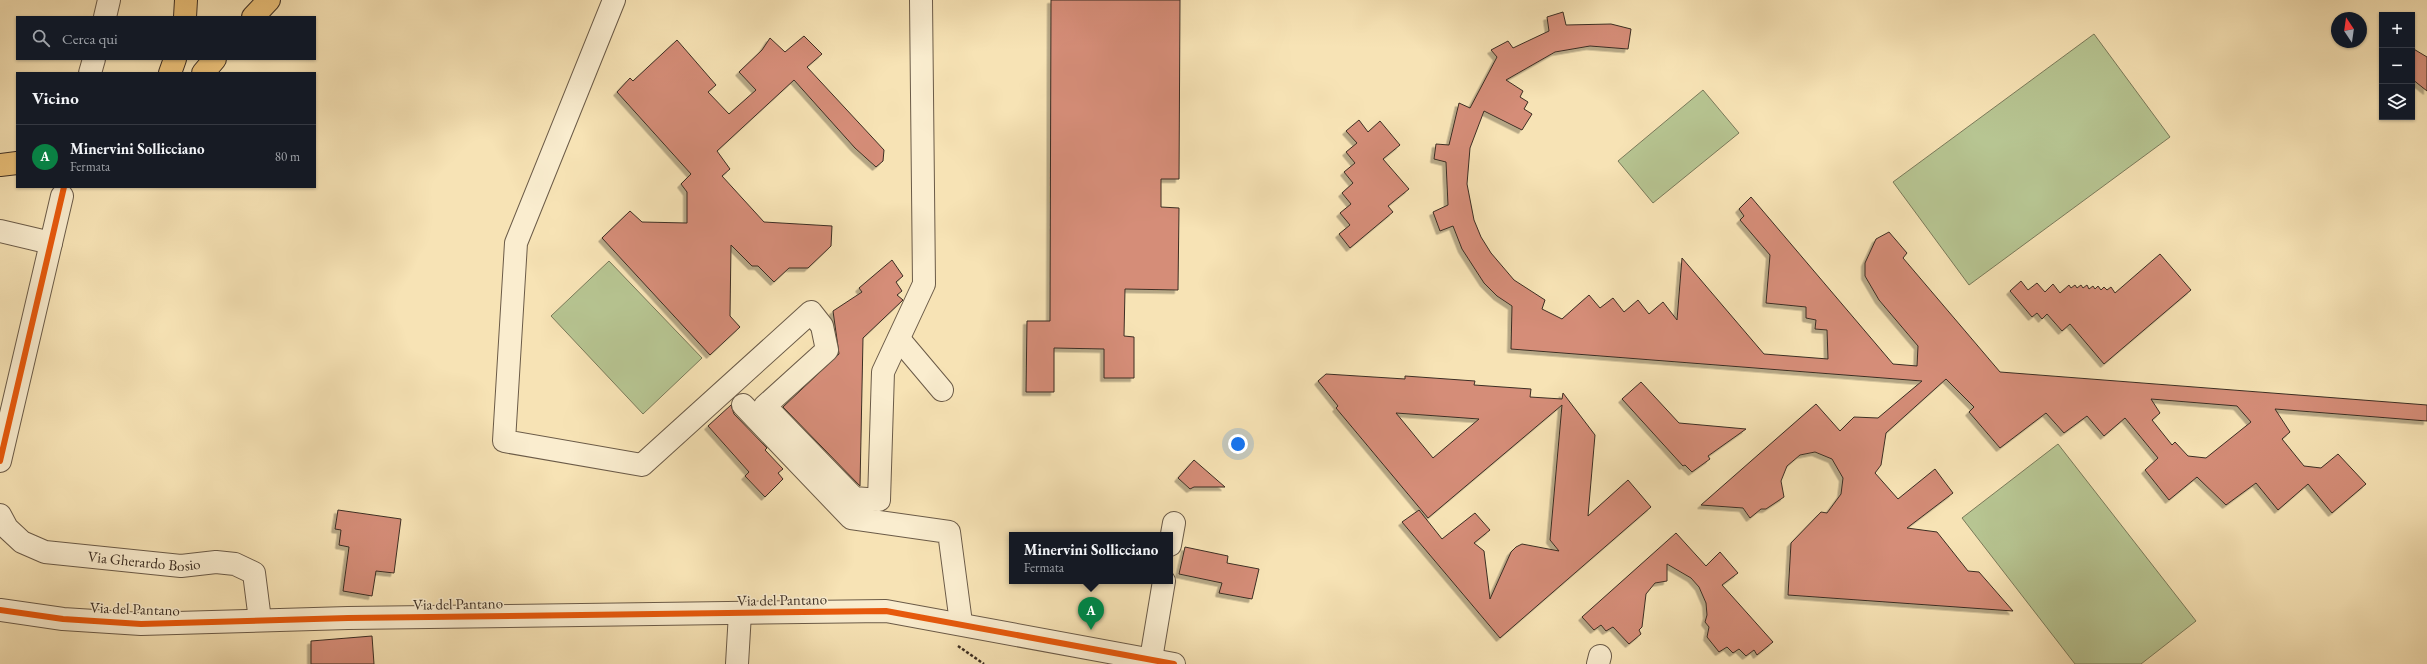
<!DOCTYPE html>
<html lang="it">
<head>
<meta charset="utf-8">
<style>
	body { margin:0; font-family:"EB Garamond",serif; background:#20242c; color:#f1f3f6 }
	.controls { position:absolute; right:12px; top:12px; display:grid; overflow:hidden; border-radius:0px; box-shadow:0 1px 3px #0004 }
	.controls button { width:36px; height:36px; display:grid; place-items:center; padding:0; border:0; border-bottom:1px solid #363941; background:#171b24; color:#f1f3f6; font:20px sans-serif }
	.compass { position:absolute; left:2331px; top:12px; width:36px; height:36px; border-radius:50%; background:#171b24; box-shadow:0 1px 3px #0004; rotate:347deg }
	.you { position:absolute; left:1238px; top:444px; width:14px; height:14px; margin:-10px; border:3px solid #fff; border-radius:50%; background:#1a73e8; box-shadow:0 0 0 6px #1a73e833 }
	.badge { display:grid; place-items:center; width:26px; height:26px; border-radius:50%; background:#0b8043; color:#fff; font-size:13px; font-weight:700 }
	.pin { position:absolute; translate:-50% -33px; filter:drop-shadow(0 1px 2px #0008) }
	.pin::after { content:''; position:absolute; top:21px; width:14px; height:12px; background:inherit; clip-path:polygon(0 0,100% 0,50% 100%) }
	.popup { position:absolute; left:1009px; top:532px; width:164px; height:52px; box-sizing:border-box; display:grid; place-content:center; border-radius:0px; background:#171b24; filter:drop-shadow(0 1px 3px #0005); font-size:13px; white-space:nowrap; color:#9ea1a6 }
	.popup b { font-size:15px; color:#f1f3f6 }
	.popup::after { content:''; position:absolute; left:50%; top:100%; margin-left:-8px; border:8px solid transparent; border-top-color:#171b24 }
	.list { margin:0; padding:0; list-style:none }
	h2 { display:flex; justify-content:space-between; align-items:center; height:52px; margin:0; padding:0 16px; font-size:17px }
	h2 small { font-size:13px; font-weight:400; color:#9ea1a6 }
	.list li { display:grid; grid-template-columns:26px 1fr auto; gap:12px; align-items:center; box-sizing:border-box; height:64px; padding:0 16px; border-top:1px solid #363941 }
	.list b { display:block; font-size:15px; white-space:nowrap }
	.list p { margin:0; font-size:13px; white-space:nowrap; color:#9ea1a6 }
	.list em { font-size:13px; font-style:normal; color:#9ea1a6 }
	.icon { flex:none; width:22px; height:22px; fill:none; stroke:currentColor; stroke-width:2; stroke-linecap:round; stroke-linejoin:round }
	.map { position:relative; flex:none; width:2427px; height:664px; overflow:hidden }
	.search { position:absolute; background:#171b24; box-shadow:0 1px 3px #0004; left:16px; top:16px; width:300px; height:44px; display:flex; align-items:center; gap:10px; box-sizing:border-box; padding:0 14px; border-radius:0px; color:#9ea1a6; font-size:15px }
	.panel { position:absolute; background:#171b24; box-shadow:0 1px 3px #0004; left:16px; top:72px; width:300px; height:116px; border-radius:0px }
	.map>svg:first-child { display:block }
	.green { fill:#b7c592; stroke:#7a7a5a }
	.building { fill:#d58d78; stroke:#3c2e23; fill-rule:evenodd; filter:url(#shadow) }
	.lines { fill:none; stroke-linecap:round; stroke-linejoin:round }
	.minor-casing { stroke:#6b5b48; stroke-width:24 }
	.highway-casing { stroke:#3c2e23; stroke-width:24 }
	.path { stroke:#3c2e23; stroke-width:2.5; stroke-dasharray:3 2; stroke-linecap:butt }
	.minor { stroke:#faedcf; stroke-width:22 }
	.highway { stroke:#ecc27a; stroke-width:22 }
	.cycleway-casing { stroke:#faedcf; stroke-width:8 }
	.cycleway { stroke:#e8590c; stroke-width:6 }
	.labels { text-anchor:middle; stroke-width:3; stroke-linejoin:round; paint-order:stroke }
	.street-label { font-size:15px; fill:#3c2e23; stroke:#faedcf }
</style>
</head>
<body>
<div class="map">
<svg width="2427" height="664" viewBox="0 0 2427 664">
	<defs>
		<filter id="shadow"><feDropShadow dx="-3.5" dy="3.5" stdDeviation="0" flood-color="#0004"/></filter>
	</defs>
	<rect width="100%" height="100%" fill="#f7e3b5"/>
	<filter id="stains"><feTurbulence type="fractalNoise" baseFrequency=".005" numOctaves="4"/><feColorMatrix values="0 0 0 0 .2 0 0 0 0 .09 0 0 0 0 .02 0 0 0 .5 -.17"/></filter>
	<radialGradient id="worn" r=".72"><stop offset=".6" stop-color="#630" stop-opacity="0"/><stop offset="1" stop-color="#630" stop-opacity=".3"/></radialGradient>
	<path class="green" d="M 2094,34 L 2170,137 L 1969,285 L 1893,182 Z
		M 1703,90 L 1739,133 L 1653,203 L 1618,161 Z
		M 609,261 L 702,358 L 643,414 L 551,316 Z
		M 2058,444 L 2196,621 L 2141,664 L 2075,664 L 1962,518 Z"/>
	<path class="building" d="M 1051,0 L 1180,0 L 1179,179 L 1161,179 L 1161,207 L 1179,208 L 1178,290 L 1125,289 L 1124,336 L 1134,337 L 1134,378 L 1104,378 L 1104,349 L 1054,348 L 1054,392 L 1026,392 L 1027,321 L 1050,321 Z
		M 1563,12 L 1566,25 L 1611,24 L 1631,29 L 1628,49 L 1590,46 L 1555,52 L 1506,80 L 1523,91 L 1520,97 L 1528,102 L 1524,109 L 1532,114 L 1522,130 L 1484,111 L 1470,148 L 1467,184 L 1474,220 L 1481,237 L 1491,253 L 1514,280 L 1545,300 L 1542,309 L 1562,319 L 1589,295 L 1600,308 L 1613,298 L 1624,312 L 1638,300 L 1649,314 L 1663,302 L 1677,320 L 1682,258 L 1764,354 L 1828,359 L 1827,330 L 1815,329 L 1816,320 L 1806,318 L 1806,307 L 1766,303 L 1770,255 L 1740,220 L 1744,216 L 1739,209 L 1751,197 L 1893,364 L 1917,366 L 1918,346 L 1879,300 L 1865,276 L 1865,263 L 1876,239 L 1889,232 L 1907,253 L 1903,258 L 2000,372 L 2427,405 L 2427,421 L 2275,409 L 2290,432 L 2282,439 L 2304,466 L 2321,468 L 2338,454 L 2366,484 L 2332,513 L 2308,484 L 2278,510 L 2256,483 L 2226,505 L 2197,477 L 2169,500 L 2145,470 L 2158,458 L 2125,418 L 2104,436 L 2087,416 L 2064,433 L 2046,413 L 2000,448 L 1969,412 L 1974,407 L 1946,379 L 1886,433 L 1881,465 L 1875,473 L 1898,499 L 1935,469 L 1953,493 L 1907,528 L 1937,532 L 1968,571 L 1979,572 L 2013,611 L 1788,595 L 1791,543 L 1821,512 L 1827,513 L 1841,494 L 1843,478 L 1832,459 L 1815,452 L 1800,455 L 1787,466 L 1781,481 L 1784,497 L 1766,509 L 1761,509 L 1750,518 L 1743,508 L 1701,505 L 1816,404 L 1840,431 L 1854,417 L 1878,418 L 1922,381 L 1511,349 L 1512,306 L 1497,296 L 1484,283 L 1462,249 L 1453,226 L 1440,231 L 1433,212 L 1448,205 L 1446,162 L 1434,159 L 1436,144 L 1449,145 L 1459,103 L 1470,108 L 1497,57 L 1491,50 L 1508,41 L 1513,48 L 1549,31 L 1547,17 ZM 2151,399 L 2237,406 L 2251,422 L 2206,458 L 2188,456 L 2175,442 L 2172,445 L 2152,420 L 2160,413 Z
		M 804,36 L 822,54 L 807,67 L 884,150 L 883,161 L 876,167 L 855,148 L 794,80 L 717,151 L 730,169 L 722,176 L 764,222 L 832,226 L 831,246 L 808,268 L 789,268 L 774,282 L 758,266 L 752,266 L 731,245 L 730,316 L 740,327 L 710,355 L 602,238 L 630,211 L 642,222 L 687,223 L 687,192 L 681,184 L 691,174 L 617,92 L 630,78 L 633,81 L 677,40 L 716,85 L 708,92 L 729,114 L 756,90 L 739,72 L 762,50 L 770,38 L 785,52 Z
		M 2412,48 L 2427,57 L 2427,91 L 2412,79 Z
		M 1359,120 L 1368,132 L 1380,121 L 1400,145 L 1383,159 L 1409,189 L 1388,206 L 1393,212 L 1350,248 L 1339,234 L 1350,225 L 1340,213 L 1351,204 L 1342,193 L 1353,183 L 1344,172 L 1355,163 L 1346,152 L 1357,143 L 1346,131 Z
		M 2160,254 L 2191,290 L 2104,364 L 2070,324 L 2062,331 L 2047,314 L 2042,319 L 2037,313 L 2032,317 L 2010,291 L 2021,281 L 2028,290 L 2037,283 L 2045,292 L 2053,284 L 2060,293 L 2069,285 L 2071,288 L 2075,285 L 2077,288 L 2081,285 L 2083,288 L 2087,285 L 2089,289 L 2093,286 L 2095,289 L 2098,286 L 2101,290 L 2104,287 L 2107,290 L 2111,287 L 2115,293 Z
		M 892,260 L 903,276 L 896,282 L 902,291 L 897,295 L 903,300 L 863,338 L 860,486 L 783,407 L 839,354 L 833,311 L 862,292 L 859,288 Z
		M 1326,374 L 1405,379 L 1405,376 L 1475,381 L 1474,385 L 1531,389 L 1530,397 L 1562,399 L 1563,393 L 1595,435 L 1588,516 L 1628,480 L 1651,507 L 1500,638 L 1402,522 L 1419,510 L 1442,539 L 1475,513 L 1490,530 L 1474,543 L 1484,551 L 1490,599 L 1511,552 L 1516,547 L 1522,544 L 1559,551 L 1550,540 L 1562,405 L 1428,518 L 1336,408 L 1338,406 L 1318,381 ZM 1396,413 L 1479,419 L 1433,458 Z
		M 1641,382 L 1679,423 L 1746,429 L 1708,456 L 1710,459 L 1692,472 L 1685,465 L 1683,466 L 1622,399 Z
		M 731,405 L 734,414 L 767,448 L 765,450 L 783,469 L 778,473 L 783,479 L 765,497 L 745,476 L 749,472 L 708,426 Z
		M 1194,460 L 1225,487 L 1194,487 L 1190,489 L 1178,478 Z
		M 338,510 L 401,519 L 394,573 L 376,571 L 372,596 L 343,591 L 349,547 L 339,545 L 341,530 L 335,529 Z
		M 1676,533 L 1706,566 L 1720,552 L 1738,573 L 1722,585 L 1773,642 L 1757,655 L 1754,650 L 1746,656 L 1739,649 L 1733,653 L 1727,647 L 1719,652 L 1707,637 L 1709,627 L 1705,622 L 1707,615 L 1706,603 L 1699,587 L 1691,578 L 1667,564 L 1667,581 L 1655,583 L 1646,594 L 1642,627 L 1639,630 L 1641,634 L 1629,644 L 1613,627 L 1606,631 L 1601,625 L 1594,630 L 1582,617 Z
		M 1185,547 L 1228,556 L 1227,563 L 1259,569 L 1252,599 L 1219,593 L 1222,583 L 1179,574 Z
		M 372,636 L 374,664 L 311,664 L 311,641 Z"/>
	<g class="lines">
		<defs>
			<g id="minor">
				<path d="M 614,0 L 516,243 L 504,441 L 642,465 L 811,312 L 822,326 L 827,350 L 765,406 L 854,498 L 879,500 L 883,372 L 924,284 L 921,0"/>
				<path d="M 105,17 L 109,0"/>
				<path d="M 90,73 L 94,59"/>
				<path d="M 0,231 L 51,243"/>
				<path d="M 899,339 L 942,390"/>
				<path d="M 743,405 L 851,518 L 949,532 L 961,623"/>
				<path d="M 0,461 L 62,196"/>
				<path id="s1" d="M 0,515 L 7,528 L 22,542 L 45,552 L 181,566 L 216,562 L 235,564 L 254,573 L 260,620"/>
				<path d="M 1170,545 L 1174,523"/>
				<path d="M 0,610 L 63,619 L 141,624 L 348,618 L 886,611 L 1174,664"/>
				<path d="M 1151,659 L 1164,581"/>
				<path d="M 737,664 L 740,613"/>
				<path d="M 1598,664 L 1600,656"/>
			</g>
			<path id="highway" d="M 185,17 L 186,0
				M 253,17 L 269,0
				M 170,73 L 175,59
				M 203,73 L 215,59
				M 0,165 L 17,163"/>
		</defs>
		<use href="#minor" class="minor-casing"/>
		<use href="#highway" class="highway-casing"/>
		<path class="path" d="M 958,646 L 984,664"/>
		<use href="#minor" class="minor"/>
		<use href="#highway" class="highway"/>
		<defs>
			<path id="cycleway" d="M 0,461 L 64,187
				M 0,610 L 63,619 L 141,624 L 348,618 L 886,611 L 1174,664"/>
		</defs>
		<use href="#cycleway" class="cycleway-casing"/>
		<use href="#cycleway" class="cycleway"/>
	</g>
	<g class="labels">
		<g class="street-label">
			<text dy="5" stroke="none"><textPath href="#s1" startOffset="160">Via Gherardo Bosio</textPath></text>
			<text transform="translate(782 600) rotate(-1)" y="5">Via del Pantano</text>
			<text transform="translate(458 604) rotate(-1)" y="5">Via del Pantano</text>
			<text transform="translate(135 609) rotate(2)" y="5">Via del Pantano</text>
		</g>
	</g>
	<rect width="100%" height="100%" filter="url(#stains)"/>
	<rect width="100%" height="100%" fill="url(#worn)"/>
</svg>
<div class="controls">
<button>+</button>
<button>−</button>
<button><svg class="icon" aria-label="layers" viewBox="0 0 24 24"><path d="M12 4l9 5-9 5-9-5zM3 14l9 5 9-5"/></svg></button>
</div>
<svg class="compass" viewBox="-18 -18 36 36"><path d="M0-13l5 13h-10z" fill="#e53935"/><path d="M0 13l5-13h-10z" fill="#9ea1a6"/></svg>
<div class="you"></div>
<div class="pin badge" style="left:1091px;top:630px">A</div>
<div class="popup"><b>Minervini Sollicciano</b>Fermata</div>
<div class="search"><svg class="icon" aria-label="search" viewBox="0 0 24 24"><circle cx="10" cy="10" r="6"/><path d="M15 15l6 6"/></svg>Cerca qui</div>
<section class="panel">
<h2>Vicino<small></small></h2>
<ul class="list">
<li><span class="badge">A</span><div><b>Minervini Sollicciano</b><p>Fermata</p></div><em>80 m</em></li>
</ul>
</section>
</div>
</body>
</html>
